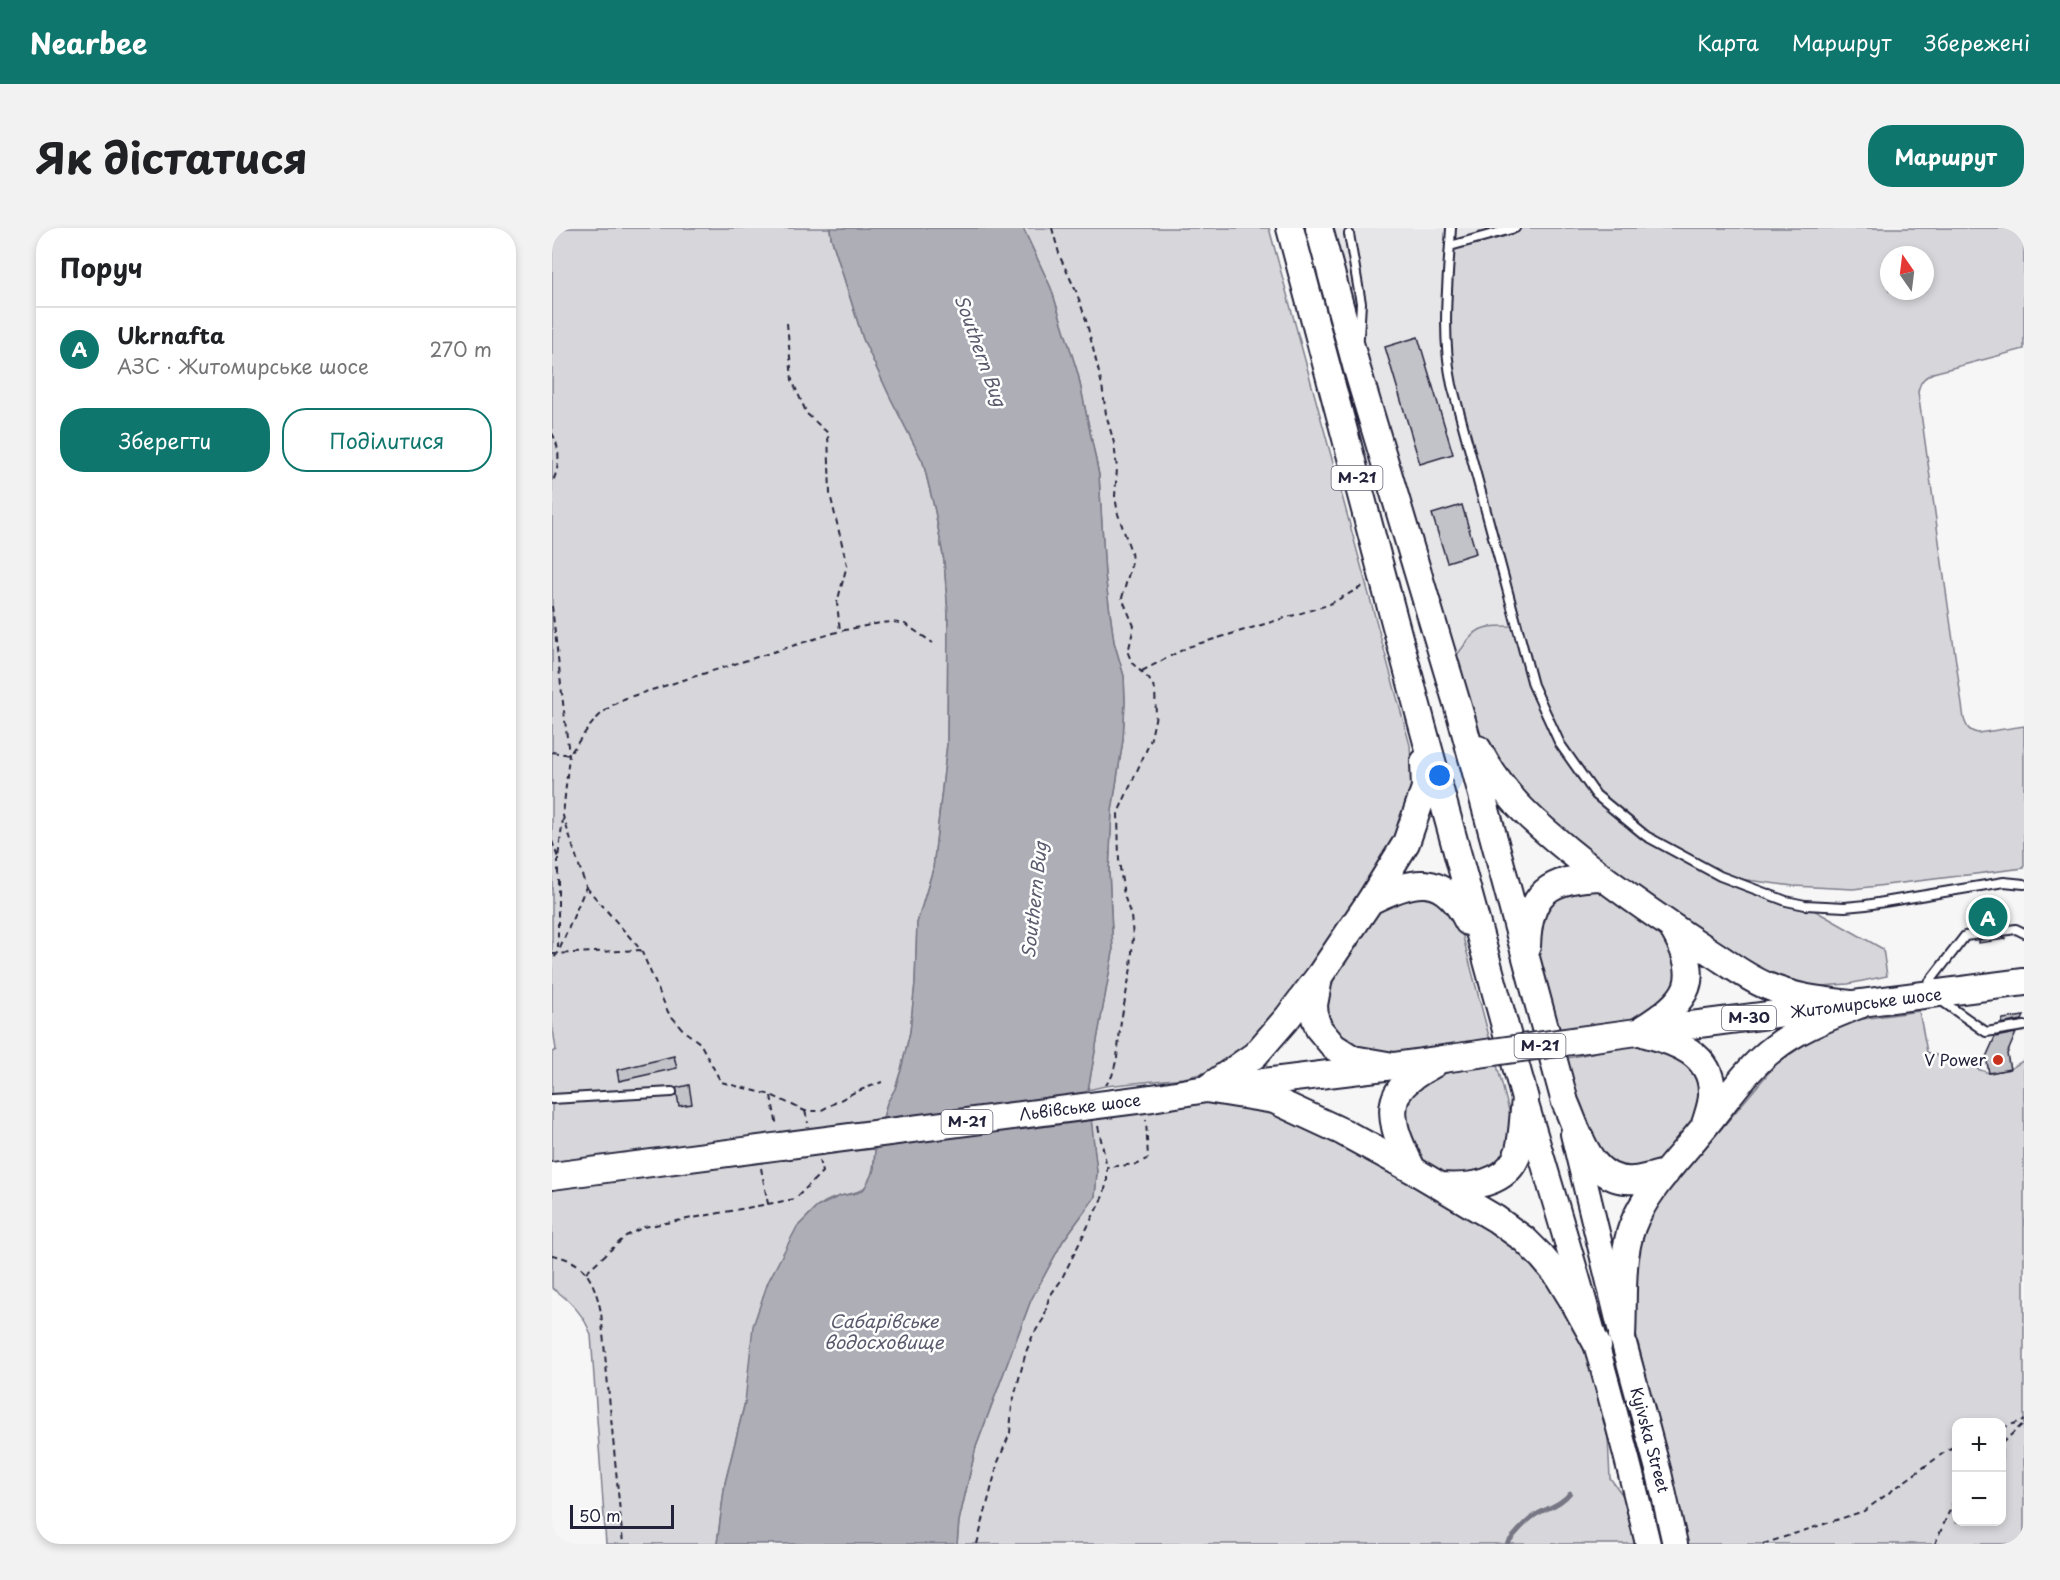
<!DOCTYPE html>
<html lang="uk">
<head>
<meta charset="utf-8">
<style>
	body { margin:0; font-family:"Playpen Sans",sans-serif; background:#f2f2f2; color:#202124 }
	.controls { position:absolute; right:18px; bottom:18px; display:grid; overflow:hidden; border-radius:12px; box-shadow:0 3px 9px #0003 }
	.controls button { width:54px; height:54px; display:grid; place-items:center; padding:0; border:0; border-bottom:2px solid #e0e0e0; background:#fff; color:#202124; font:30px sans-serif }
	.compass { position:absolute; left:1328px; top:18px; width:54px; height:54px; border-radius:50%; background:#fff; box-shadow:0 3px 9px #0003; rotate:346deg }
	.scale { position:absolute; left:18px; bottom:15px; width:104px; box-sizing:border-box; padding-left:6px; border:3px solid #22223b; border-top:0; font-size:16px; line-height:21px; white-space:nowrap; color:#22223b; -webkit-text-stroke:4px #fff; paint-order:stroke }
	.you { position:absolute; left:888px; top:548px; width:21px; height:21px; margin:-15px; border:4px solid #fff; border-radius:50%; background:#1a73e8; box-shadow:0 0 0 9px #1a73e833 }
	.badge { display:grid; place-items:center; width:39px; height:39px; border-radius:50%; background:#0f766e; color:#fff; font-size:20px; font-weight:700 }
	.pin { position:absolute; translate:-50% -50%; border:3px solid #fff; box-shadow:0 2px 6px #0006 }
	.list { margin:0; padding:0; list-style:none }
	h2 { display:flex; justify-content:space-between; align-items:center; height:78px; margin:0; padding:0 24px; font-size:26px }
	h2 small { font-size:20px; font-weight:400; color:#757577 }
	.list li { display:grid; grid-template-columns:39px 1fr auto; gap:18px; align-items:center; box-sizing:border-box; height:84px; padding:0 24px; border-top:2px solid #e0e0e0 }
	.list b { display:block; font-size:22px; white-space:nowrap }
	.list p { margin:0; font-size:20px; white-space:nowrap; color:#757577 }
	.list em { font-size:20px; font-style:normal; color:#757577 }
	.actions { display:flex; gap:12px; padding:18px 24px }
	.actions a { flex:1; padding:14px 0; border:2px solid #0f766e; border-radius:24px; text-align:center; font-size:21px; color:#0f766e }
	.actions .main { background:#0f766e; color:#fff }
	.map { position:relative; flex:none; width:1472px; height:1316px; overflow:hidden; border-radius:24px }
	header { display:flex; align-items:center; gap:36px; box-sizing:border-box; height:84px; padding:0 30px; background:#0f766e; color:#fff }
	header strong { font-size:28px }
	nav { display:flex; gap:33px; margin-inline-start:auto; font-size:21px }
	.intro { display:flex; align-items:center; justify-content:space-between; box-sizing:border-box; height:144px; padding:0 36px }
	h1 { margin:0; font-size:42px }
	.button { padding:15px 27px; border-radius:24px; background:#0f766e; color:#fff; font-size:21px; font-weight:700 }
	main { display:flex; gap:36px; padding:0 36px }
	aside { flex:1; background:#fff; border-radius:24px; box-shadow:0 3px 9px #0003 }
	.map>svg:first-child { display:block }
	.built { fill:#e6e6e9 }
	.green { fill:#d7d7db; stroke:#7c7c8b; stroke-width:1.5; fill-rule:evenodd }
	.water { fill:#aeaeb7; stroke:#767685; stroke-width:1.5 }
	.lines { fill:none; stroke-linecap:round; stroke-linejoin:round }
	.stream { stroke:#767685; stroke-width:4.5 }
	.building { fill:#c2c2c9; stroke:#22223b; stroke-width:1.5 }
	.service-casing { stroke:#22223b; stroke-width:12 }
	.primary-casing { stroke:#22223b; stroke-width:28 }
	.trunk-casing { stroke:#22223b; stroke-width:30 }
	.path { stroke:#22223b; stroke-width:2; stroke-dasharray:6 4.5; stroke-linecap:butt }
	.service { stroke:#fff; stroke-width:8 }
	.primary { stroke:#fff; stroke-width:24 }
	.trunk { stroke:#fff; stroke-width:26 }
	.trunk-bridge-casing { stroke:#22223b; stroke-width:30; stroke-linecap:butt }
	.trunk-bridge { stroke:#fff; stroke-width:26 }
	.poi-dot { fill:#c8321e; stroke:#fff; stroke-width:2 }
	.labels { text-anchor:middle; stroke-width:5; stroke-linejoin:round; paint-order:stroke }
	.shield { fill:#fff; stroke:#646476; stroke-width:1.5 }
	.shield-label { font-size:15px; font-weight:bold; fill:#22223b }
	.street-label { font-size:16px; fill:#22223b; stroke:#fff }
	.poi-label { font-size:16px; fill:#22223b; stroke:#fff; text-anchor:end }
	.water-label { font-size:18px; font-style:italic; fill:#5a5a6d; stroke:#fff }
</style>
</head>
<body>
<header>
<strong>Nearbee</strong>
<nav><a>Карта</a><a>Маршрут</a><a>Збережені</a></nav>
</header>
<div class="intro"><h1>Як дістатися</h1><a class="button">Маршрут</a></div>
<main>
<aside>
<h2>Поруч<small></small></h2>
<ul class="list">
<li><span class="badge">A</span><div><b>Ukrnafta</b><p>АЗС · Житомирське шосе</p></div><em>270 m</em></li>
</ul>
<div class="actions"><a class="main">Зберегти</a><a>Поділитися</a></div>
</aside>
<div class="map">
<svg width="1472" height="1316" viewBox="0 0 1472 1316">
	<rect width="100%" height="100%" fill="#f6f6f7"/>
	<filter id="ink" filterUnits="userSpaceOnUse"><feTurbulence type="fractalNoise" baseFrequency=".0167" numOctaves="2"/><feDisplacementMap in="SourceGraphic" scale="12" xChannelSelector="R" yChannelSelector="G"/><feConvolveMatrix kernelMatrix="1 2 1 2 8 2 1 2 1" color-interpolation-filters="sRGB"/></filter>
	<g filter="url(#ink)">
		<path class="built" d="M 768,0 L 963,0 L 964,398 L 935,398 L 903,430 Z"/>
		<path class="green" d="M 0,0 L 278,0 L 279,9 L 311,111 L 338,169 L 371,234 L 383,283 L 392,333 L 396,386 L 395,516 L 381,641 L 365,695 L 363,755 L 358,804 L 349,842 L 343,861 L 335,875 L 330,894 L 0,935 L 0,824 L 4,822 L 0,794 Z
			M 471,0 L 717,0 L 858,517 L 860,558 L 846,607 L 732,785 L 698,821 L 660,843 L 632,850 L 553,858 L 536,862 L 561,724 L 557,643 L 560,583 L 571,512 L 573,473 L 572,448 L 562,414 L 553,347 L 547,247 L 526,146 L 499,60 Z
			M 963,0 L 1472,0 L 1472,121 L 1381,145 C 1371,150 1368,154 1366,164 L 1412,491 C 1415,500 1417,503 1426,505 L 1472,498 L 1472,640 L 1301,661 L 1241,658 L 1172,649 L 1253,677 L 1331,721 L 1335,748 L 1296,756 L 1270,758 L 1247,756 L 1221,746 L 1199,736 L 1156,710 L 1050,636 L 975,575 L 935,521 L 922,492 L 903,430 C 926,398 924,398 964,398 L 896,139 L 898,18 ZM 1337,27 L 1373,27 L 1373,63 L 1337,63 Z
			M 1038,653 L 1121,711 L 1129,759 L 1089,792 L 1003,802 L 981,727 L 996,666 Z
			M 859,668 C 885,673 891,671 907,694 L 938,812 L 840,828 L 810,824 L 781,804 L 772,779 L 777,753 L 817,685 Z
			M 1367,783 L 1375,824 L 1437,845 L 1458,841 L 1472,832 L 1472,1316 L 1134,1316 L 1084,1106 L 1081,1076 L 1083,1037 L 1093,991 L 1224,836 L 1264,809 L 1303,792 ZM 1404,1194 L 1450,1194 L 1450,1294 L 1404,1294 Z
			M 1092,814 L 1131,827 L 1151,859 L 1138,902 L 1101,939 L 1072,943 L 1043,928 L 1011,831 Z
			M 945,837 L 962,902 L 960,915 L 943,940 L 903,951 L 871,938 L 854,913 L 852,883 L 861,862 L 884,846 Z
			M 653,874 L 723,881 L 898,970 L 985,1034 L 1033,1120 L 1056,1210 L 1058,1250 L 1075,1273 L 1084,1316 L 405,1316 L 407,1293 L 424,1219 L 479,1072 L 511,1013 L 543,969 L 545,944 L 539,892 Z
			M 323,921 C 320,982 299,954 265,979 C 258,985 252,993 245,999 L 193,1174 L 173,1255 L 165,1316 L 54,1316 L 39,1107 C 32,1086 18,1072 0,1060 L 0,960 L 234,929 Z"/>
		<path class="water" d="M 278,0 L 471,0 L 499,60 L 526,146 L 547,247 L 553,347 L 562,414 L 572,448 L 573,473 L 571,512 L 560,583 L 557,643 L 561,724 L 536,862 L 545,944 L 543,969 L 511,1013 L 479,1072 L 424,1219 L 407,1293 L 405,1316 L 165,1316 L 173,1255 L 193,1174 L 201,1098 L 216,1054 L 245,999 L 265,979 L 288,968 L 305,965 L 312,961 L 322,942 L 323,921 L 330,894 L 335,875 L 343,861 L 349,842 L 358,804 L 363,755 L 365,695 L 381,641 L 395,516 L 396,386 L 392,333 L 383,283 L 371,234 L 338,169 L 311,111 L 279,9 Z"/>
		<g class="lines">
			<path class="stream" d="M 955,1316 C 963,1306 971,1296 982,1288 C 994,1280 1009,1277 1018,1265"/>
		</g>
		<path class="building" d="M 866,109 L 901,226 L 868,236 L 833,119 Z
			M 910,277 L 924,325 L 895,334 L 880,286 Z
			M 1449,678 L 1452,697 L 1426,700 L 1423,681 Z
			M 1453,709 L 1453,711 L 1427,715 L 1427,712 Z
			M 1472,788 L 1470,792 L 1449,796 L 1451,791 Z
			M 1464,805 L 1455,826 L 1458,841 L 1437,845 L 1434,829 L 1443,809 Z
			M 122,828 L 125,840 L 67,853 L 65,842 Z
			M 137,857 L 140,876 L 127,878 L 124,860 Z"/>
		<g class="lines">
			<defs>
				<path id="service" d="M 899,0 C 896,53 889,105 900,157 L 981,457 L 1008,516 L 1044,567 L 1094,608 L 1168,648 L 1234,673 L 1253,677 L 1293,679 L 1314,677 L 1452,654 L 1472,656
					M 797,6 L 809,75 L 807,109
					M 898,18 L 963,0
					M 1372,761 L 1413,708 L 1464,701 L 1472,705
					M 1387,771 L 1434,804 L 1472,798
					M 0,871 L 120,864"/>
				<path id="primary" d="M 973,873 C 1017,1020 1061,1167 1096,1316
					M 1021,906 L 1070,1108 L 1107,1245 L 1123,1316"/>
				<path id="trunk" d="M 738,0 L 871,500 L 973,871 C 971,888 971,906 967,922 C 957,957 918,960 888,958
					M 767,0 L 805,141 L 909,489 L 1013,874 C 1027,905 1038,956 1082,952 C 1092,951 1103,947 1114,945
					M 926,521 C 950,566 978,591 1016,622 C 1061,659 1108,691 1157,723 C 1176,735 1193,749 1215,758 C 1245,771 1276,773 1308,777
					M 818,673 C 862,651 891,643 916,694
					M 975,718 C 977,664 996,651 1048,649
					M 767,750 L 762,777 L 763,790 L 767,801 L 782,819 L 801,831 L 841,838 L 891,831
					M 1090,801 C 1137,772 1151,752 1121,701
					M 1085,804 L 1472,754
					M 1094,806 C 1124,814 1159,826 1160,863 C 1161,874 1156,886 1153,896
					M 654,861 L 722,872 L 791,904 L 861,942 L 944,991 L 973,1012 L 990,1029 L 1006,1048 L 1023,1076 L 1046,1118
					M 654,861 L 703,827 L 736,789 L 768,747 L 818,673 L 854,615 L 873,560 L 872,534
					M 600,870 L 654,861 L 841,838
					M 861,942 C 849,919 829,881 851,858 C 859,848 871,842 882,836
					M 0,948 L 229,918
					M 1070,1108 C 1072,1073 1068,1032 1080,999 C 1095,960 1127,931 1152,899 C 1174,873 1194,841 1222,820 C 1247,800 1278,789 1307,777"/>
			</defs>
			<use href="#service" class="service-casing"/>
			<use href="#primary" class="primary-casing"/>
			<use href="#trunk" class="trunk-casing"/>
			<path class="path" d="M 500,0 L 508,29 L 524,63 L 534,92 L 550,157 L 554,186 L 562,215 L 565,241 L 563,268 L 566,286 L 579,324 L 580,334 L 570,370 L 582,398 L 576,425 L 580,435 L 597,451 L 603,461 L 604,487 L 598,514 L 566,585 L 567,633 L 572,667 L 579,688 L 581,708 L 579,740 L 569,793 L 565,830 L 560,848 L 554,857
				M 235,95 L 240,152 L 255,186 L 276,205 L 278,266 L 295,337 L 285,375 L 288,403
				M 0,205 C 9,221 8,239 0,255
				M 0,378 L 17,527 L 11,588 L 34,659 L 6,725 L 0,732
				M 590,443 L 636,419 L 776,377 L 813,357
				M 0,524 L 17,527 C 35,502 45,483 74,470 L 288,403 L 328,395 L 341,394 L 353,396 L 381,415
				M 0,613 L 6,630 L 11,591
				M 6,630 L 6,722
				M 34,659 L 89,722 L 116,784 L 132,803 L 148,815 L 169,854 L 219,867 L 253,883 L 268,883 L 303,864 L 330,854
				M 0,726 L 89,722
				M 219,868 L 225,898
				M 253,883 L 256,895
				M 546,898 L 555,939
				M 209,940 L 216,976
				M 0,1027 C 34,1033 42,1053 49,1084 L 71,1316
				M 34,1044 L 74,1008 L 92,999 L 243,971 L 270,944 L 267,932
				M 1450,1200 L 1472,1192
				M 1450,1215 L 1472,1195
				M 425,1316 L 446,1234 L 458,1205 L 460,1177 L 474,1124 L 481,1107 L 492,1090 L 497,1069 L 508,1054 L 551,968 L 555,954 L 555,939 L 586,936 L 596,930 L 594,892
				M 1211,1316 L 1312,1283 L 1397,1221 L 1404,1218
				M 1383,1316 L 1404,1268"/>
			<use href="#service" class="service"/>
			<use href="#primary" class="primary"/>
			<use href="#trunk" class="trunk"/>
			<defs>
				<path id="trunk-bridge" d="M 891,831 L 1085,804
					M 229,918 L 600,870"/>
			</defs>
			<use href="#trunk-bridge" class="trunk-bridge-casing"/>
			<use href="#trunk-bridge" class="trunk-bridge"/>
		</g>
	</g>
	<circle class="poi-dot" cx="1446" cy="832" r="6"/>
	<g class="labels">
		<g class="shield">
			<rect x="779.5" y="238" width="51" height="24" rx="4.5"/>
			<rect x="1170" y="778" width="54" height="24" rx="4.5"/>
			<rect x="962.5" y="806" width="51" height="24" rx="4.5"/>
			<rect x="389.5" y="882" width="51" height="24" rx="4.5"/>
		</g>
		<g class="shield-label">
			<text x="805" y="255">М-21</text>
			<text x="1197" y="795">М-30</text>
			<text x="988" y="823">М-21</text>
			<text x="415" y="899">М-21</text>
		</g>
		<g class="street-label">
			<text transform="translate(1314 775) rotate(-7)" y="6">Житомирське шосе</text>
			<text transform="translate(528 879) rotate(-7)" y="6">Львівське шосе</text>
			<text transform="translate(1098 1212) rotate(75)" y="6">Kyivska Street</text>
		</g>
		<g class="poi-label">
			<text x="1434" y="838">V Power</text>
		</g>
		<g class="water-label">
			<text transform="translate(428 123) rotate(70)" y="6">Southern Bug</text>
			<text transform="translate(483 672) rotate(-84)" y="6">Southern Bug</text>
			<text x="332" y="1100">Сабарівське<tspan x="332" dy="21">водосховище</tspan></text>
		</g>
	</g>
</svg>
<div class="controls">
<button>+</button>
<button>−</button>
</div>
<svg class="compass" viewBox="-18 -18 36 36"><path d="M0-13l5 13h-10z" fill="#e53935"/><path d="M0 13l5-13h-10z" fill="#757577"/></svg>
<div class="scale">50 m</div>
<div class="you"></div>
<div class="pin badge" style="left:1436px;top:689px">A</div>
</div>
</main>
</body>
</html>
